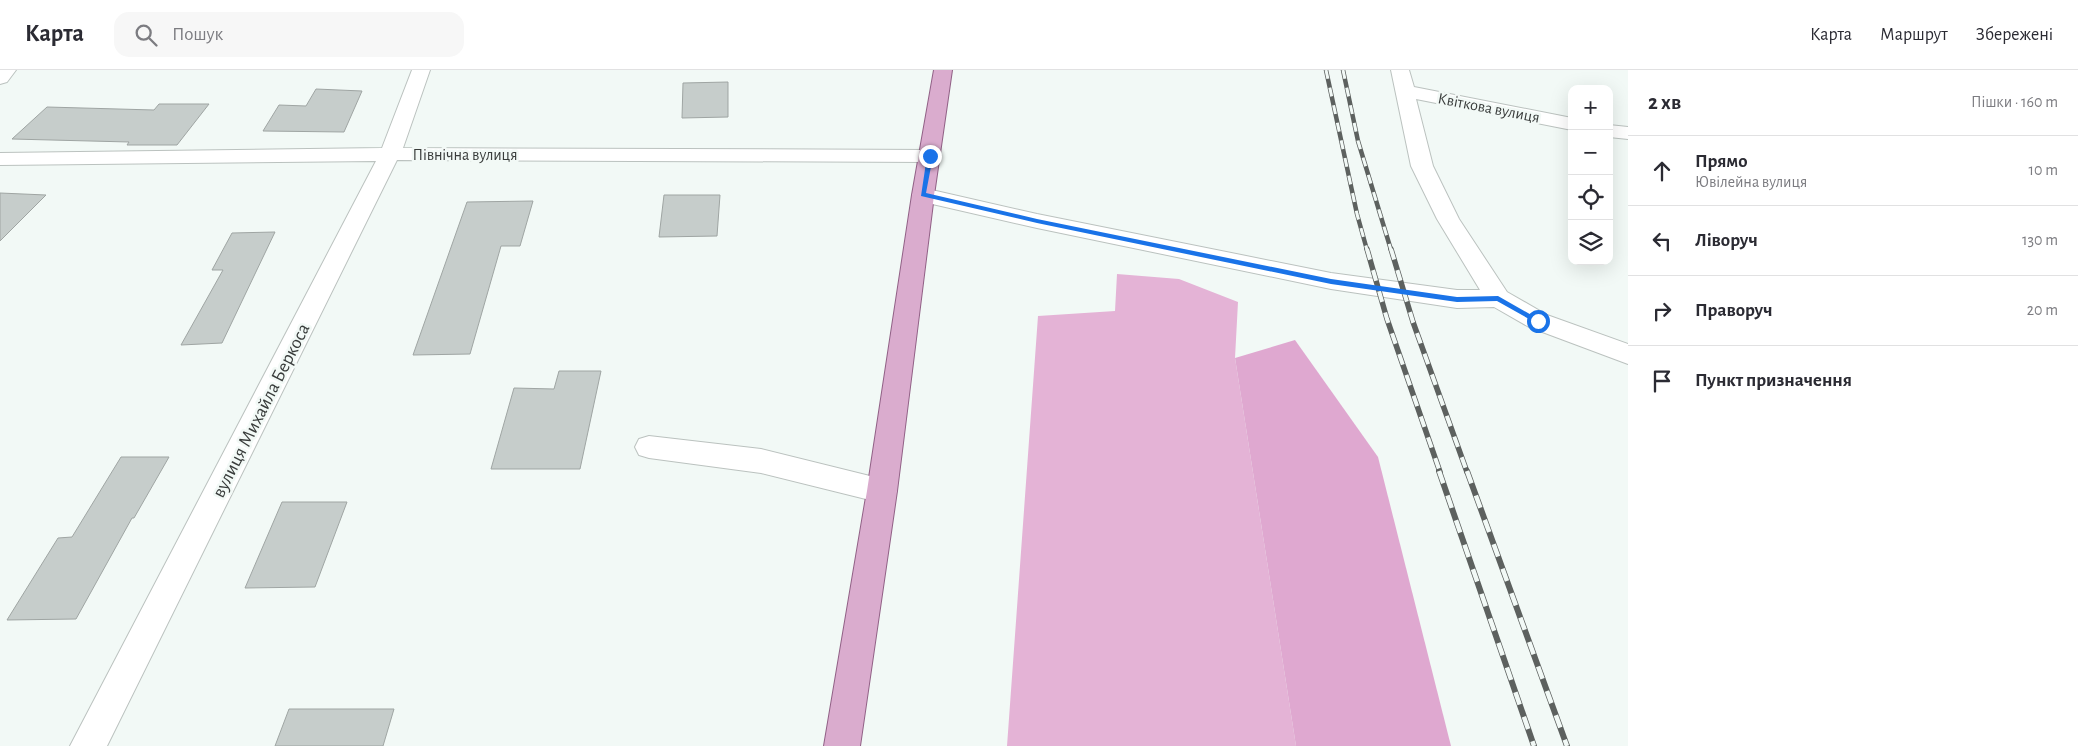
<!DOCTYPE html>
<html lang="uk">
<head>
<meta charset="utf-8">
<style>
	body { margin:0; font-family:"Alegreya Sans",sans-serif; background:#f7f7f7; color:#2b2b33 }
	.controls { position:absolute; right:15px; top:15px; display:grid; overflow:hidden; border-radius:10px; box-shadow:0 5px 20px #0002 }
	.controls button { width:45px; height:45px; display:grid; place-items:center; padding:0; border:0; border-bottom:1px solid #e1e1e2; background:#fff; color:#2b2b33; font:25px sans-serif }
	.stop { position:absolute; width:15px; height:15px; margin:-11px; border:4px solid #1a73e8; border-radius:50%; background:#fff }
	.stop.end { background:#1a73e8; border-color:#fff; box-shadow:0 1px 5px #0008 }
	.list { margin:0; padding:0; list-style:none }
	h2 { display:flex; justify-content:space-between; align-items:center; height:65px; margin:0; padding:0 20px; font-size:21px }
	h2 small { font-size:16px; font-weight:400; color:#7c7c81 }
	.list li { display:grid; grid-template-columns:32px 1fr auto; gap:15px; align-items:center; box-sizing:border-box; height:70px; padding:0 20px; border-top:1px solid #e1e1e2 }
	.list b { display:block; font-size:19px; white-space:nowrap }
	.list p { margin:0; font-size:16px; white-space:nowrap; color:#7c7c81 }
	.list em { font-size:16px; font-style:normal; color:#7c7c81 }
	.icon { flex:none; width:28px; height:28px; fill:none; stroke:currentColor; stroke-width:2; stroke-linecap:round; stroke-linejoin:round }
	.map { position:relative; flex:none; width:1628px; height:676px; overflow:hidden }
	header { display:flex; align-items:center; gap:30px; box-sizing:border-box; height:70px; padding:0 25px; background:#fff; border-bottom:1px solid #e1e1e2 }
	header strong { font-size:24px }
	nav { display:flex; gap:28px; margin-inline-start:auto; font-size:18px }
	.search { width:350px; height:45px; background:#f7f7f7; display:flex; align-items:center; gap:12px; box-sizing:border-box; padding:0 18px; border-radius:15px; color:#7c7c81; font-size:19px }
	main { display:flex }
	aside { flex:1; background:#fff }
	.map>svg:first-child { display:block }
	.green { fill:#e4b3d6 }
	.forest { fill:#dfa8d0 }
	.building { fill:#c6cdcb; stroke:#9fa5a3 }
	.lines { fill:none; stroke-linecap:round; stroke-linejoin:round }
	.minor-casing { stroke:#bbc2bf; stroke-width:2 }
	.major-casing { stroke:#916186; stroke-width:2 }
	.minor { fill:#fff; fill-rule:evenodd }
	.major { fill:#daacce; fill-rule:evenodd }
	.rail-far2-casing { stroke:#5d615f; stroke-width:4.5 }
	.rail-far1-casing { stroke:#5d615f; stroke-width:5.5 }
	.rail-casing { stroke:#5d615f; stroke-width:6 }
	.rail-far2 { stroke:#f2f9f6; stroke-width:3; stroke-dasharray:9; stroke-linecap:butt }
	.rail-far1 { stroke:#f2f9f6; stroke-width:4; stroke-dasharray:11; stroke-linecap:butt }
	.rail { stroke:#f2f9f6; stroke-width:4.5; stroke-dasharray:13; stroke-linecap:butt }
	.route { fill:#1a73e8 }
	.labels { text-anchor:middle; stroke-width:5; stroke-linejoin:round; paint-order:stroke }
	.far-street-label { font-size:16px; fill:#393c3b; stroke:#f2f9f6 }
	.street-label { font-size:19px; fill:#393c3b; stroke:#f2f9f6 }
</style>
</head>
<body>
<header>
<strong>Карта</strong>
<div class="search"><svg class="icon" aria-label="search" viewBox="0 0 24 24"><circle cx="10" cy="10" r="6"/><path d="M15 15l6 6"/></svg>Пошук</div>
<nav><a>Карта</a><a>Маршрут</a><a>Збережені</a></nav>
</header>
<main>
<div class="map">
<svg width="1628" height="676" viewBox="0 0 1628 676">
	<rect width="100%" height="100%" fill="#f2f9f6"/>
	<path class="green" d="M 1117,204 L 1179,209 L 1238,232 L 1235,288 L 1296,676 L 1007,676 L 1038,246 L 1115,241 Z"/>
	<path class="forest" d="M 1295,270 L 1378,387 L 1451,676 L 1296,676 L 1235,288 Z"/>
	<path class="building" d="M 728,12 L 728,47 L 682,48 L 683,13 Z
		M 316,19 L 362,21 L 344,62 L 263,61 L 279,35 L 306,36 Z
		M 159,34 L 209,34 L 177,75 L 127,75 L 129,72 L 12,69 L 47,37 L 154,40 Z
		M 0,123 L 46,125 L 0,171 Z
		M 664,125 L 720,125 L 717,166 L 659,167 Z
		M 533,131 L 520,176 L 501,176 L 470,284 L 413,285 L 467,132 Z
		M 275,162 L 222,273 L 181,275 L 223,200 L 212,200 L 232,163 Z
		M 559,301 L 601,301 L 580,399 L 491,399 L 514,318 L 554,319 Z
		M 121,387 L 169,387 L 134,448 L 132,448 L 76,549 L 7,550 L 58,468 L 72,467 Z
		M 282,432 L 347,432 L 315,517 L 245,518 Z
		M 289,639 L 394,639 L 383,676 L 275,676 Z"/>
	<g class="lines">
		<defs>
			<path id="minor" d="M 0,0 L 16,0 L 7,12 L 0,14 Z
				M 412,0 L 430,0 L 403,78 L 930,80 L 937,82 L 941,86 L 937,90 L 930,92 L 397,90 L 107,676 L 70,676 L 376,91 L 0,95 L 0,83 L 382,78 Z
				M 1391,0 L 1409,0 L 1414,17 L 1572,48 L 1572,60 L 1416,29 L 1433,96 L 1459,149 L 1507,222 L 1547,245 L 1628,274 L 1628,294 L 1529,257 L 1494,237 L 1457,238 L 1331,219 L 1037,158 L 915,130 L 912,125 L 915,120 L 923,118 L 1037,144 L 1331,203 L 1457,220 L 1480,220 L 1437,149 L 1411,96 Z
				M 1609,55 L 1628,57 L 1628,69 L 1609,67 Z
				M 649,366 L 761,379 L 882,409 L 892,412 L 897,421 L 892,430 L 882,433 L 761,403 L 649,388 L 639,385 L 635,377 L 639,369 Z"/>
			<path id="major" d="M 934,0 L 952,0 L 934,125 L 897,421 L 860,676 L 824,676 L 867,421 L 912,125 Z"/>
		</defs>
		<use href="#minor" class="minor-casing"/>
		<use href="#major" class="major-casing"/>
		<use href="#minor" class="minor"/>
		<use href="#major" class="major"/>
		<defs>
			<path id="rail-far2" d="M 1326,0 L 1357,144 L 1367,180
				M 1343,0 L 1358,71 L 1391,180"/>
			<path id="rail-far1" d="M 1367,179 L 1387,249 L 1440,402
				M 1391,179 L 1413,252 L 1467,402"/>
			<path id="rail" d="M 1439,401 L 1534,676
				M 1467,401 L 1567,676"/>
		</defs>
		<use href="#rail-far2" class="rail-far2-casing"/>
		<use href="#rail-far1" class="rail-far1-casing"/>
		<use href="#rail" class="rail-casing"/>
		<use href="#rail-far2" class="rail-far2"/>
		<use href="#rail-far1" class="rail-far1"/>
		<use href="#rail" class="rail"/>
	</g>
	<path class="route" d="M 930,84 L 933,86 L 926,123 L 1037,149 L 1331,209 L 1457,227 L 1498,226 L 1542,251 L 1538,253 L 1536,253 L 1497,231 L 1457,232 L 1331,214 L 1037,153 L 921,126 L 927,86 Z"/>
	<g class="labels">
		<g class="far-street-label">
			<text transform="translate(1489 37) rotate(11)" y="6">Квіткова вулиця</text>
			<text x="465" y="90">Північна вулиця</text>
		</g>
		<g class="street-label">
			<text transform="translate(260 340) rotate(-63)" y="7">вулиця Михайла Беркоса</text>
		</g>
	</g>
</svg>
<div class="controls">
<button>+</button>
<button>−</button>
<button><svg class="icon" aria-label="locate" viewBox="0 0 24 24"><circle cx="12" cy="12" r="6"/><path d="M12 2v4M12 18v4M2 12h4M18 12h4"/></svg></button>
<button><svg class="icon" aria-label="layers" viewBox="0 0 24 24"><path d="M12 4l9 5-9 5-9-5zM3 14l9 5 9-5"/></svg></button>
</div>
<div class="stop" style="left:1538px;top:251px"></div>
<div class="stop end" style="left:930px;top:86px"></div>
</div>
<aside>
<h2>2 хв<small>Пішки · 160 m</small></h2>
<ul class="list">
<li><svg class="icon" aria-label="ahead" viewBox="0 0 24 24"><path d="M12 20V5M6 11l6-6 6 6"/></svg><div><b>Прямо</b><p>Ювілейна вулиця</p></div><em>10 m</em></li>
<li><svg class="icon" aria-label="left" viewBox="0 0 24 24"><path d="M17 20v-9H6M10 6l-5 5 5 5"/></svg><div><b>Ліворуч</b></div><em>130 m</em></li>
<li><svg class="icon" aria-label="right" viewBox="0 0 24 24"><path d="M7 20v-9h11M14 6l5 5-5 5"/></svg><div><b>Праворуч</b></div><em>20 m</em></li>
<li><svg class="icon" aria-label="arrive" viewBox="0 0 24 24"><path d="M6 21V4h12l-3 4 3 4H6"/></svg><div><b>Пункт призначення</b></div></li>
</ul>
</aside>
</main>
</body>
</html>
